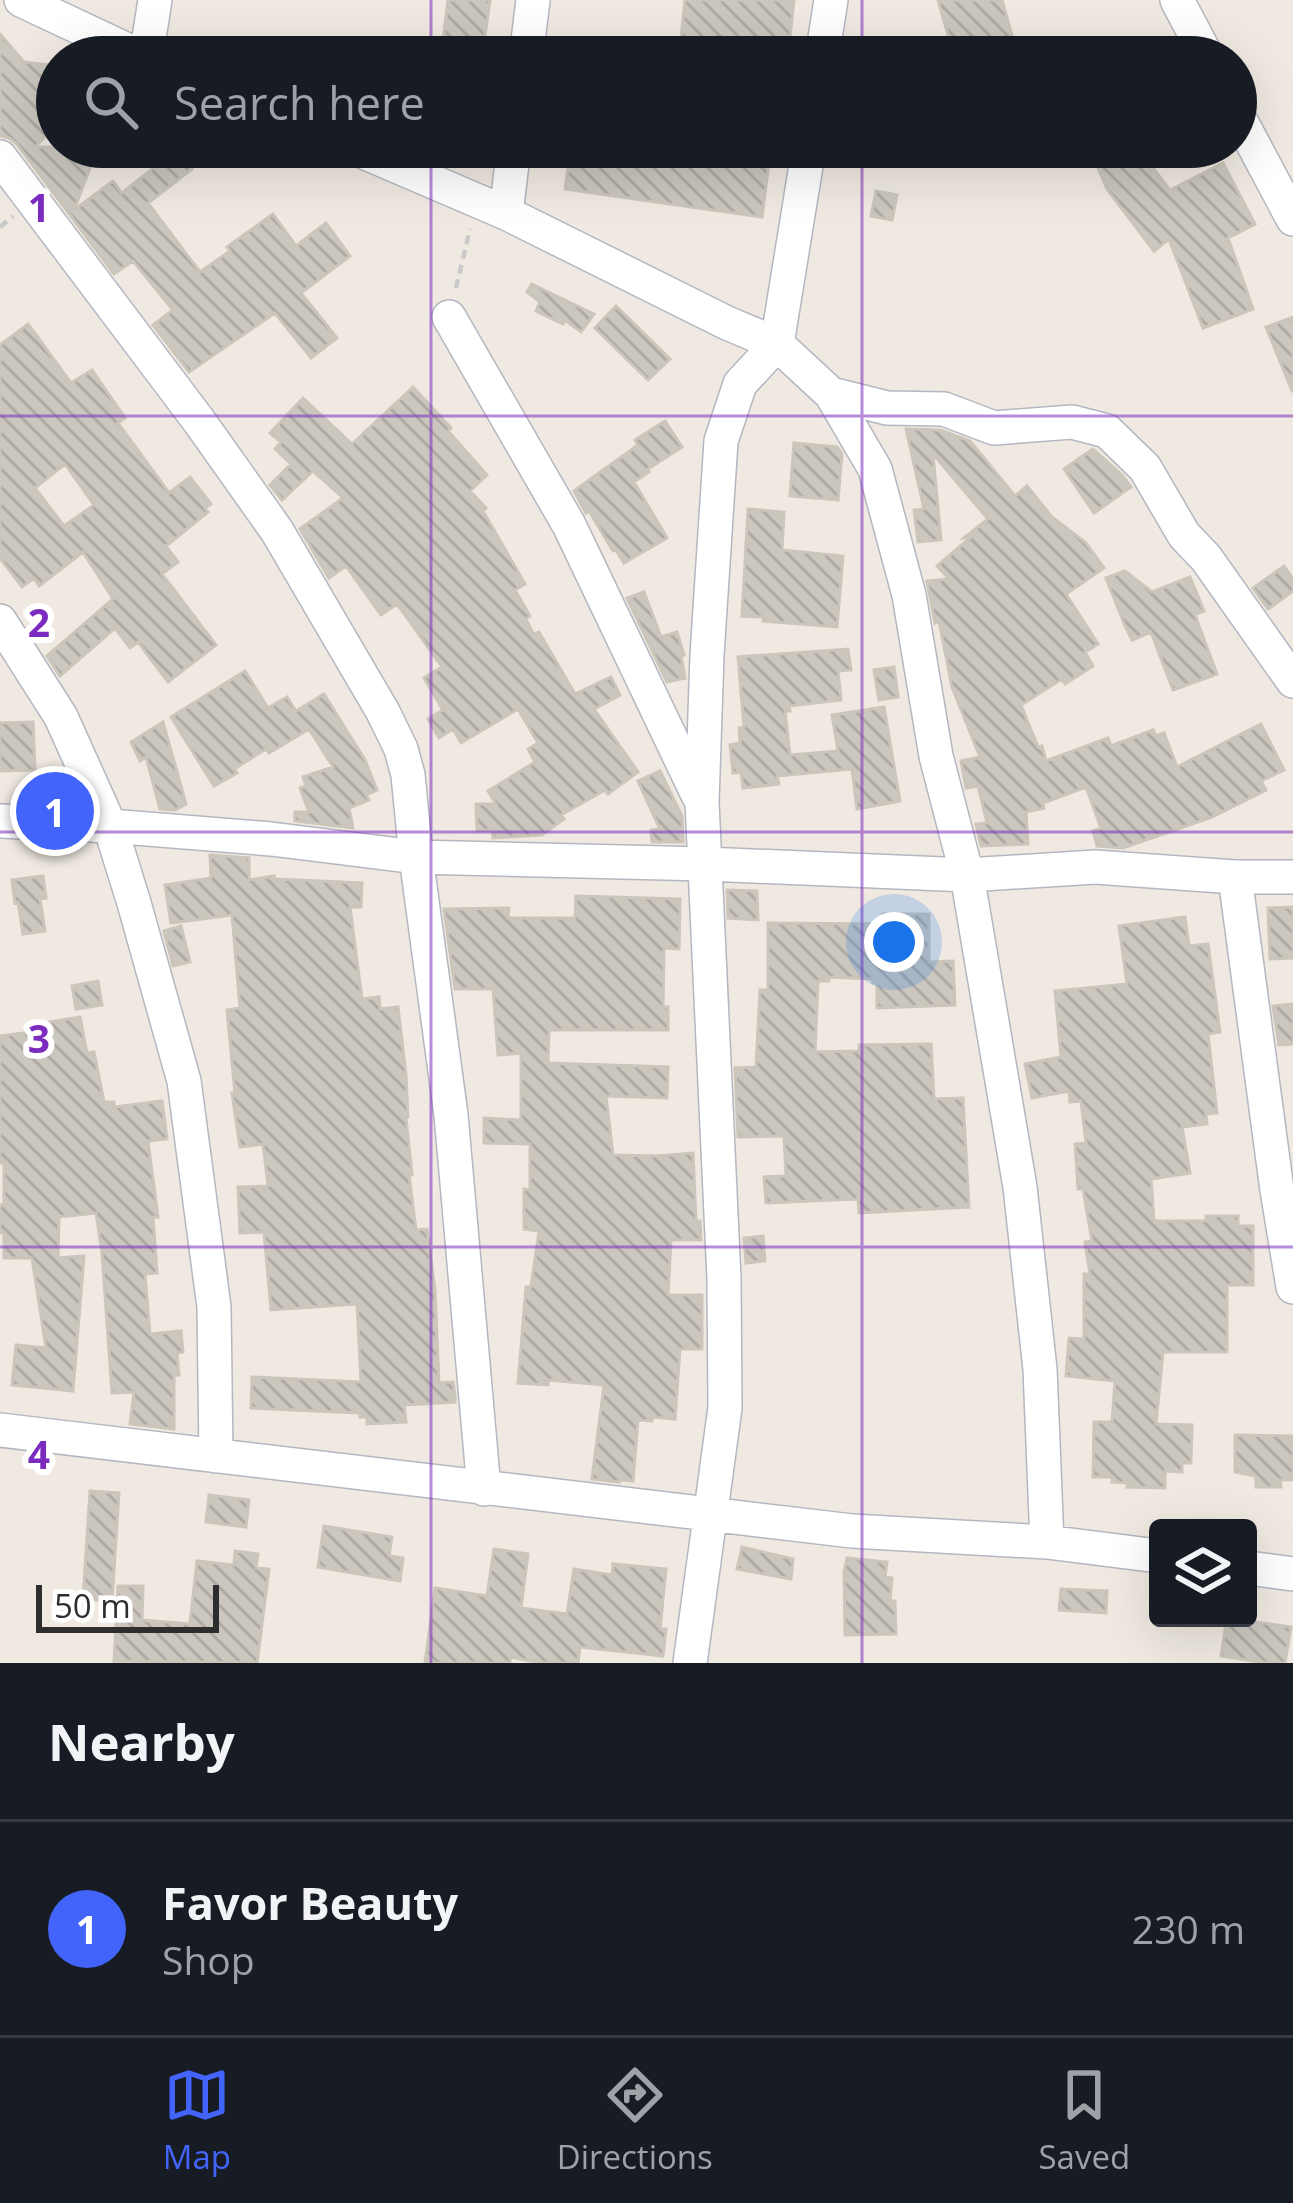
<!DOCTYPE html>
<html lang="en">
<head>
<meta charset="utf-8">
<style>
	body { margin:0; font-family:"Open Sans",sans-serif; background:#20242c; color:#f1f3f6 }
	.controls { position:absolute; right:36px; bottom:36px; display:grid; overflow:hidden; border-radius:12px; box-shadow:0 12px 48px #0002 }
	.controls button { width:108px; height:108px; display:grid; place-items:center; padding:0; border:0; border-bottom:3px solid #363941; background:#171b24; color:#f1f3f6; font:60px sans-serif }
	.scale { position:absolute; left:36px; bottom:30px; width:183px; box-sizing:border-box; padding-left:12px; border:6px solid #2e2e2e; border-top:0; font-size:33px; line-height:42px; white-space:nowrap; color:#2e2e2e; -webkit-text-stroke:9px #fff; paint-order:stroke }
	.you { position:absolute; left:894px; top:942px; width:42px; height:42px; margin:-30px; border:9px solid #fff; border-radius:50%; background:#1a73e8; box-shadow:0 0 0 18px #1a73e833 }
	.badge { display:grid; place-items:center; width:78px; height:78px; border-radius:50%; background:#4264fb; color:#fff; font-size:39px; font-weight:700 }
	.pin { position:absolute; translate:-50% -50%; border:6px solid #fff; box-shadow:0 3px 12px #0006 }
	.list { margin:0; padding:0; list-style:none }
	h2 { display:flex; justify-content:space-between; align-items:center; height:156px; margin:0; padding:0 48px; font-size:51px }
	h2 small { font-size:39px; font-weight:400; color:#9ea1a6 }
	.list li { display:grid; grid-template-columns:78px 1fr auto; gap:36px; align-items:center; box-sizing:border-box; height:216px; padding:0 48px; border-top:3px solid #363941 }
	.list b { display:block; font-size:45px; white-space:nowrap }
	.list p { margin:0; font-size:39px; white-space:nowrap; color:#9ea1a6 }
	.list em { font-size:39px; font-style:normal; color:#9ea1a6 }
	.icon { flex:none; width:66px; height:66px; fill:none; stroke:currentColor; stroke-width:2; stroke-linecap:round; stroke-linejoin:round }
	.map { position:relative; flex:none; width:1293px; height:1663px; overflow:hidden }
	.search { position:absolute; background:#171b24; box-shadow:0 12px 48px #0002; left:36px; right:36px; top:36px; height:132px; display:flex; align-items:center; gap:30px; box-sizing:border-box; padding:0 42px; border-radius:66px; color:#9ea1a6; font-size:45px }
	.sheet { height:372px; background:#171b24 }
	nav { display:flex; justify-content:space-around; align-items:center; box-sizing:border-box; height:168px; border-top:3px solid #363941; background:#171b24; font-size:33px; color:#9ea1a6 }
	nav a { display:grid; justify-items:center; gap:6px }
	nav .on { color:#4264fb }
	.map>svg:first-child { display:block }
	.building { fill:url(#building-back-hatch); stroke:#cbc5ba; stroke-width:3; fill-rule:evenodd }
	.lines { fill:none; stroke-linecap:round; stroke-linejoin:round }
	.minor-casing { stroke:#b4b7c1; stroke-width:36 }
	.path { stroke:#c9c9c9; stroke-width:4.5; stroke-dasharray:9 6; stroke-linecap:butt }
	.minor { stroke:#fff; stroke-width:33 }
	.grid { fill:none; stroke:#7b2cbf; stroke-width:3; stroke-opacity:0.55 }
	.grid-label { font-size:39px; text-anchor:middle; font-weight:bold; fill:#7b2cbf; stroke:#fff; stroke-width:12; stroke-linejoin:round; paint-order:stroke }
</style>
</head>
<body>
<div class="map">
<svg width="1293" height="1663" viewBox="0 0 1293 1663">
	<defs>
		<pattern id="building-back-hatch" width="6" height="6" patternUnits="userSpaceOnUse" patternTransform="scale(3)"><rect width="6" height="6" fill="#cbc7bf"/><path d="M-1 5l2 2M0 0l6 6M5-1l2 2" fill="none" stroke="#afaba4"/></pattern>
	</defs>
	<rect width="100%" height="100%" fill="#efe9e1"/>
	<path class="building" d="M 448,0 L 490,0 L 482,57 L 441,57 Z
		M 685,0 L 794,0 L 788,55 L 756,51 L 756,57 L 679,57 Z
		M 938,0 L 1002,0 L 1013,39 L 954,56 Z
		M 0,34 L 24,62 L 49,65 L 55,78 L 38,107 L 57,125 L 35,147 L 98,147 L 74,210 L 113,181 L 122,193 L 176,150 L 192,169 L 148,203 L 200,272 L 230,251 L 227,247 L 273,214 L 296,246 L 326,223 L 350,256 L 301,293 L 337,338 L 311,358 L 275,313 L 189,372 L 153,325 L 173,310 L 133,261 L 114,274 L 17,144 L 9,138 L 0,136 Z
		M 571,147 L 771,147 L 762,217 L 565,189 Z
		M 1089,147 L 1137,147 L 1170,190 L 1223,163 L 1255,224 L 1228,238 L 1253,309 L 1203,328 L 1169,239 L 1154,251 L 1107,189 Z
		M 876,191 L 897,195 L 892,220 L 871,216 Z
		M 532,284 L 546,291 L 594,314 L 581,332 L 565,320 L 563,324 L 536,311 L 540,302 L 527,292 Z
		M 616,306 L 670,359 L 648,380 L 595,328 Z
		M 1293,317 L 1293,391 L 1292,391 L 1266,327 Z
		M 28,324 L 71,383 L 92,370 L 125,418 L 118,423 L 169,493 L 190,477 L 211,504 L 205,508 L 208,512 L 166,546 L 178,562 L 162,574 L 216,645 L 168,682 L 138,642 L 130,648 L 115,628 L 60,676 L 47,656 L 113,599 L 83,552 L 39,586 L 34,578 L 22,587 L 0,558 L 0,345 ZM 65,464 L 94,505 L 64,526 L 35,488 Z
		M 413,387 L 451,428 L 448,431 L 487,475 L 470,491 L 486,508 L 483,511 L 525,584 L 515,590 L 530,616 L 526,619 L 533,634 L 539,632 L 575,694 L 611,677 L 620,695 L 594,709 L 638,772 L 608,794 L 605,790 L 561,815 L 564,819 L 542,835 L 493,838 L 492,830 L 477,831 L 476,804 L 496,804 L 488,791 L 535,762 L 528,749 L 538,743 L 518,709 L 461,743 L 453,729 L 439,738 L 428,719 L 443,710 L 424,678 L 442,667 L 397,604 L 381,615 L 346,566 L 329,578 L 300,529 L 343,498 L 313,471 L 282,500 L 270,485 L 291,464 L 275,449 L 281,442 L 270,433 L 303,398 L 352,444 Z
		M 665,421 L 682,447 L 648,469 L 649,472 L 634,482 L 667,538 L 624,563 L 616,550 L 613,551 L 589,511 L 586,513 L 574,491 L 638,445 L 635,440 Z
		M 906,429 L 940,430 L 970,441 L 1015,496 L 1027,486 L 1052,517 L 1086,543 L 1104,568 L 1066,594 L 1098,644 L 1085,652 L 1093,666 L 1065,684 L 1062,679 L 1021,705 L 1038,747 L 1042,746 L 1046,761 L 1108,738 L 1111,746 L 1153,730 L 1156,736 L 1164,733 L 1177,767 L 1261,724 L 1284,770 L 1261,781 L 1266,790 L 1212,817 L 1123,848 L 1097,846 L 1093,831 L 1101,828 L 1086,787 L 1043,803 L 1044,808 L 1026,812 L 1028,844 L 981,846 L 976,824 L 987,823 L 978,786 L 966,788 L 961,761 L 980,757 L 952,687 L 939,621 L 935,623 L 927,581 L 949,579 L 937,566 L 971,537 L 964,538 L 988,519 L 933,454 L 941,540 L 918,542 L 914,510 L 924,509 Z
		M 794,443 L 837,447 L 842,454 L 838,500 L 790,496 Z
		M 1093,449 L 1122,475 L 1131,487 L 1094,513 L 1064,469 Z
		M 748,509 L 784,512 L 782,550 L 843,556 L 837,627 L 763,621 L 763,617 L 742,616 Z
		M 1284,566 L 1293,579 L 1293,591 L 1268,609 L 1253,588 Z
		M 1125,571 L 1152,592 L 1190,577 L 1204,611 L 1195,615 L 1217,674 L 1173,690 L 1151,632 L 1132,640 L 1125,626 L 1106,578 Z
		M 644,592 L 661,637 L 677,632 L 684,655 L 681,656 L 685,678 L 667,682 L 627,598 Z
		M 848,649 L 851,670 L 838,671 L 841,700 L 789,706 L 790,711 L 785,711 L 790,755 L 838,751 L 832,715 L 884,707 L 900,801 L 857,809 L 852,769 L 777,776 L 779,784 L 743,788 L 741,772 L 733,773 L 730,745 L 740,743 L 739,728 L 744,727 L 738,657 Z
		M 894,667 L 898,697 L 879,700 L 874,670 Z
		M 245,671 L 268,708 L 287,697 L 296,711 L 324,694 L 365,760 L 377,790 L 366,795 L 369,800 L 349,808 L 353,828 L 295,821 L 295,812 L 309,812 L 300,788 L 306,786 L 303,777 L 333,767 L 309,729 L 269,753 L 266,749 L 234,769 L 237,773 L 214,786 L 171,717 Z
		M 33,722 L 35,770 L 0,771 L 0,723 Z
		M 163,722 L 186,804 L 175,810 L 160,809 L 146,757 L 140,761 L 131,742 Z
		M 660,771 L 682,816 L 683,842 L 652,842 L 651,830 L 660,829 L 638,781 Z
		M 41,776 L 65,777 L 73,794 L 72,801 L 40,799 Z
		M 210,855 L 249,858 L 249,880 L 274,876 L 275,879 L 362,883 L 361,907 L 350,907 L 362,999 L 379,997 L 380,1009 L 398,1007 L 406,1075 L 408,1117 L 406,1118 L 412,1175 L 409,1175 L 416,1230 L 427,1229 L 435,1291 L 439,1383 L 453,1382 L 455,1395 L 455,1402 L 404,1405 L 406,1422 L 367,1424 L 367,1417 L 360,1417 L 360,1413 L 251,1408 L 252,1377 L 361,1382 L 357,1304 L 271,1310 L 264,1232 L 240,1233 L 238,1187 L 268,1186 L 263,1144 L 240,1147 L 232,1093 L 235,1093 L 227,1010 L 240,1008 L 232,915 L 171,923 L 165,885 L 211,878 Z
		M 43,876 L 46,898 L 40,899 L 45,931 L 23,934 L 18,902 L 15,903 L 12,880 Z
		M 727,890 L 757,891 L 758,920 L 728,918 Z
		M 576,896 L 680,899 L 679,949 L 664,948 L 663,1007 L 668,1007 L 668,1030 L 549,1030 L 548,1063 L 668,1067 L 667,1098 L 606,1096 L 613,1155 L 655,1156 L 693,1153 L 696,1221 L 700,1221 L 701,1240 L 671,1240 L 668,1295 L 702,1295 L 702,1349 L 680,1349 L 675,1419 L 653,1417 L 652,1421 L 638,1420 L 633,1481 L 619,1480 L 619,1482 L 592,1479 L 604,1385 L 548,1380 L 548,1385 L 518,1383 L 526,1287 L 531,1287 L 539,1231 L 524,1229 L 524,1189 L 530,1190 L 530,1144 L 484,1143 L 484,1118 L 521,1120 L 521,1053 L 498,1055 L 493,989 L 455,989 L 444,909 L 509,908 L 508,918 L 575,918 Z
		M 1293,907 L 1293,958 L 1270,959 L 1268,908 Z
		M 883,914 L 929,914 L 929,962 L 953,961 L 955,1005 L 877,1008 L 877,983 L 873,983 L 872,979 L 829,977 L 829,981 L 818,981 L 815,1052 L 859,1051 L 859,1045 L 931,1044 L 934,1099 L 963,1098 L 969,1207 L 859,1213 L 858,1199 L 766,1203 L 764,1177 L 786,1176 L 784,1136 L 738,1137 L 735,1068 L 756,1067 L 760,990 L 768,990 L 768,923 L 882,924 Z
		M 1185,917 L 1189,946 L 1208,944 L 1220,1032 L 1208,1034 L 1217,1113 L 1206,1114 L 1207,1124 L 1182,1127 L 1190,1173 L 1151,1179 L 1154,1221 L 1206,1221 L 1206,1216 L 1238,1216 L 1238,1226 L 1253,1226 L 1253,1285 L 1227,1285 L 1227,1352 L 1163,1352 L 1156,1424 L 1192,1425 L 1191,1463 L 1182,1463 L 1182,1472 L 1165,1471 L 1165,1488 L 1127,1487 L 1128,1483 L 1112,1482 L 1113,1477 L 1093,1477 L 1094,1422 L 1112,1422 L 1115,1381 L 1066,1376 L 1069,1338 L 1084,1339 L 1084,1274 L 1090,1274 L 1085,1242 L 1092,1241 L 1083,1189 L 1078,1189 L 1075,1144 L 1086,1143 L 1081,1101 L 1070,1102 L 1069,1091 L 1032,1098 L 1025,1064 L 1061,1057 L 1055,991 L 1127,984 L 1119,926 Z
		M 181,926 L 190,962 L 173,966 L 164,931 Z
		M 98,981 L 102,1005 L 76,1009 L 72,986 Z
		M 1293,1004 L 1293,1044 L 1279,1045 L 1273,1006 Z
		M 80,1017 L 87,1053 L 94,1052 L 104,1102 L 114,1102 L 114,1107 L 162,1101 L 167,1139 L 148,1141 L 158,1217 L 153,1217 L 157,1273 L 145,1274 L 150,1334 L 181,1331 L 183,1352 L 177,1353 L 179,1375 L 174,1375 L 174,1429 L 130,1424 L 134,1392 L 112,1393 L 102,1253 L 96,1213 L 59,1217 L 58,1258 L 84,1256 L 73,1391 L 12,1385 L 16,1345 L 46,1348 L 32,1258 L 4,1258 L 4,1233 L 0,1233 L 0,1205 L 4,1205 L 4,1163 L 0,1163 L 0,1036 L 39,1031 L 38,1024 Z
		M 763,1236 L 765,1261 L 746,1263 L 744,1238 Z
		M 1235,1435 L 1293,1436 L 1293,1480 L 1280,1480 L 1281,1487 L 1256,1487 L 1256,1476 L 1235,1472 Z
		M 90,1491 L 119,1493 L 112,1601 L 83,1599 Z
		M 209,1495 L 249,1500 L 246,1527 L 206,1522 Z
		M 324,1526 L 392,1537 L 389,1556 L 403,1558 L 400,1581 L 318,1567 Z
		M 742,1547 L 793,1559 L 791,1579 L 737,1569 Z
		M 494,1549 L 528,1554 L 521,1608 L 567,1614 L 574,1569 L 612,1575 L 613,1564 L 666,1569 L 660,1629 L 666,1629 L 663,1656 L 580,1647 L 578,1663 L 541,1663 L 510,1657 L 510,1663 L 425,1663 L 435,1588 L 487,1596 Z
		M 235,1551 L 258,1554 L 256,1568 L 269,1569 L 257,1663 L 114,1661 L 118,1586 L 143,1586 L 142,1620 L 190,1624 L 197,1561 L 234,1565 Z
		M 847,1558 L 887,1562 L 885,1577 L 892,1578 L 890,1601 L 895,1601 L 896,1634 L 845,1635 L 844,1572 Z
		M 1061,1589 L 1107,1591 L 1106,1613 L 1059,1610 Z
		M 1227,1618 L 1291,1627 L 1285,1663 L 1266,1663 L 1221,1656 Z"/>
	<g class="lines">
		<defs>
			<path id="minor" d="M 21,0 L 142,57
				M 1177,0 L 1207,57
				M 146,57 L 155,0
				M 526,57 L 533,0
				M 822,57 L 831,0
				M 1236,112 L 1293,219
				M 352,147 L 506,213 L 727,323 L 777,344 L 831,394 L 875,469 L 909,595 L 936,756 L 967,875 L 1020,1187 L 1040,1369 L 1047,1542
				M 0,157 L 199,421 L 277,531 L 383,712 L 401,749 L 408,775 L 416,857 L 451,1115 L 484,1489
				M 506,213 L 514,147
				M 449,317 L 569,525 L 698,795
				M 831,394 L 887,408 L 944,409 L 994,428 L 1072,422 L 1107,431 L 1145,468 L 1184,535 L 1206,558 L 1293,681
				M 0,621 L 61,717 L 110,826 L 134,903 L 184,1081 L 214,1307 L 216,1456
				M 0,821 L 110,826 L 271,839 L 416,857 L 706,864 L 967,875 L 1095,867 L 1235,877 L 1293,877
				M 1235,877 L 1277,1190 L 1293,1287
				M 0,1430 L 852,1531 L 1047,1542 L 1158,1556
				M 1248,1568 L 1293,1574
				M 690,1663 L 725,1408 L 724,1279 L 702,802 L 707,655 L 721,441 L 740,384 L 777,344 L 809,147"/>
		</defs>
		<use href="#minor" class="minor-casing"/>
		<path class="path" d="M 0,227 L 13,216
			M 456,288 L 470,229"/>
		<use href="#minor" class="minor"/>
	</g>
	<path class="grid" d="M 431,0 L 431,57M 862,0 L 862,57M 431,147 L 431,1663M 862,147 L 862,1663M 0,416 L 1293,416M 0,832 L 1293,832M 0,1247 L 1293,1247"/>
	<g class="grid-label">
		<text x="39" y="222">1</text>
		<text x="39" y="637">2</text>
		<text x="39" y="1053">3</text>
		<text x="39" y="1469">4</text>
	</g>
</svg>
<div class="controls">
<button><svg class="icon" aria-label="layers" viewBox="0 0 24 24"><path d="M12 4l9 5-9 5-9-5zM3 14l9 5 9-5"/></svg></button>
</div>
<div class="scale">50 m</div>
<div class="you"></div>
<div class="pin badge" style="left:55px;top:811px">1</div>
<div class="search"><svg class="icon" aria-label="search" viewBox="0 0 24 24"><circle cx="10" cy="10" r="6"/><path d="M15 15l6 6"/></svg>Search here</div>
</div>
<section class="sheet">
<h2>Nearby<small></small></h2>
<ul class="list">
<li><span class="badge">1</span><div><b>Favor Beauty</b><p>Shop</p></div><em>230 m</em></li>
</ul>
</section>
<nav>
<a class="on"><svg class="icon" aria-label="map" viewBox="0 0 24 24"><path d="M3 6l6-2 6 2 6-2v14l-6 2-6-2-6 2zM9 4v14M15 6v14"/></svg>Map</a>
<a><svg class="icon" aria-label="directions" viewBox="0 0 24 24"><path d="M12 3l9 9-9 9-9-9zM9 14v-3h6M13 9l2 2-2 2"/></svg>Directions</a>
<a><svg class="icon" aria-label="saved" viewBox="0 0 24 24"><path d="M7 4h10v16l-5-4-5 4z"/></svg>Saved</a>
</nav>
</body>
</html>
